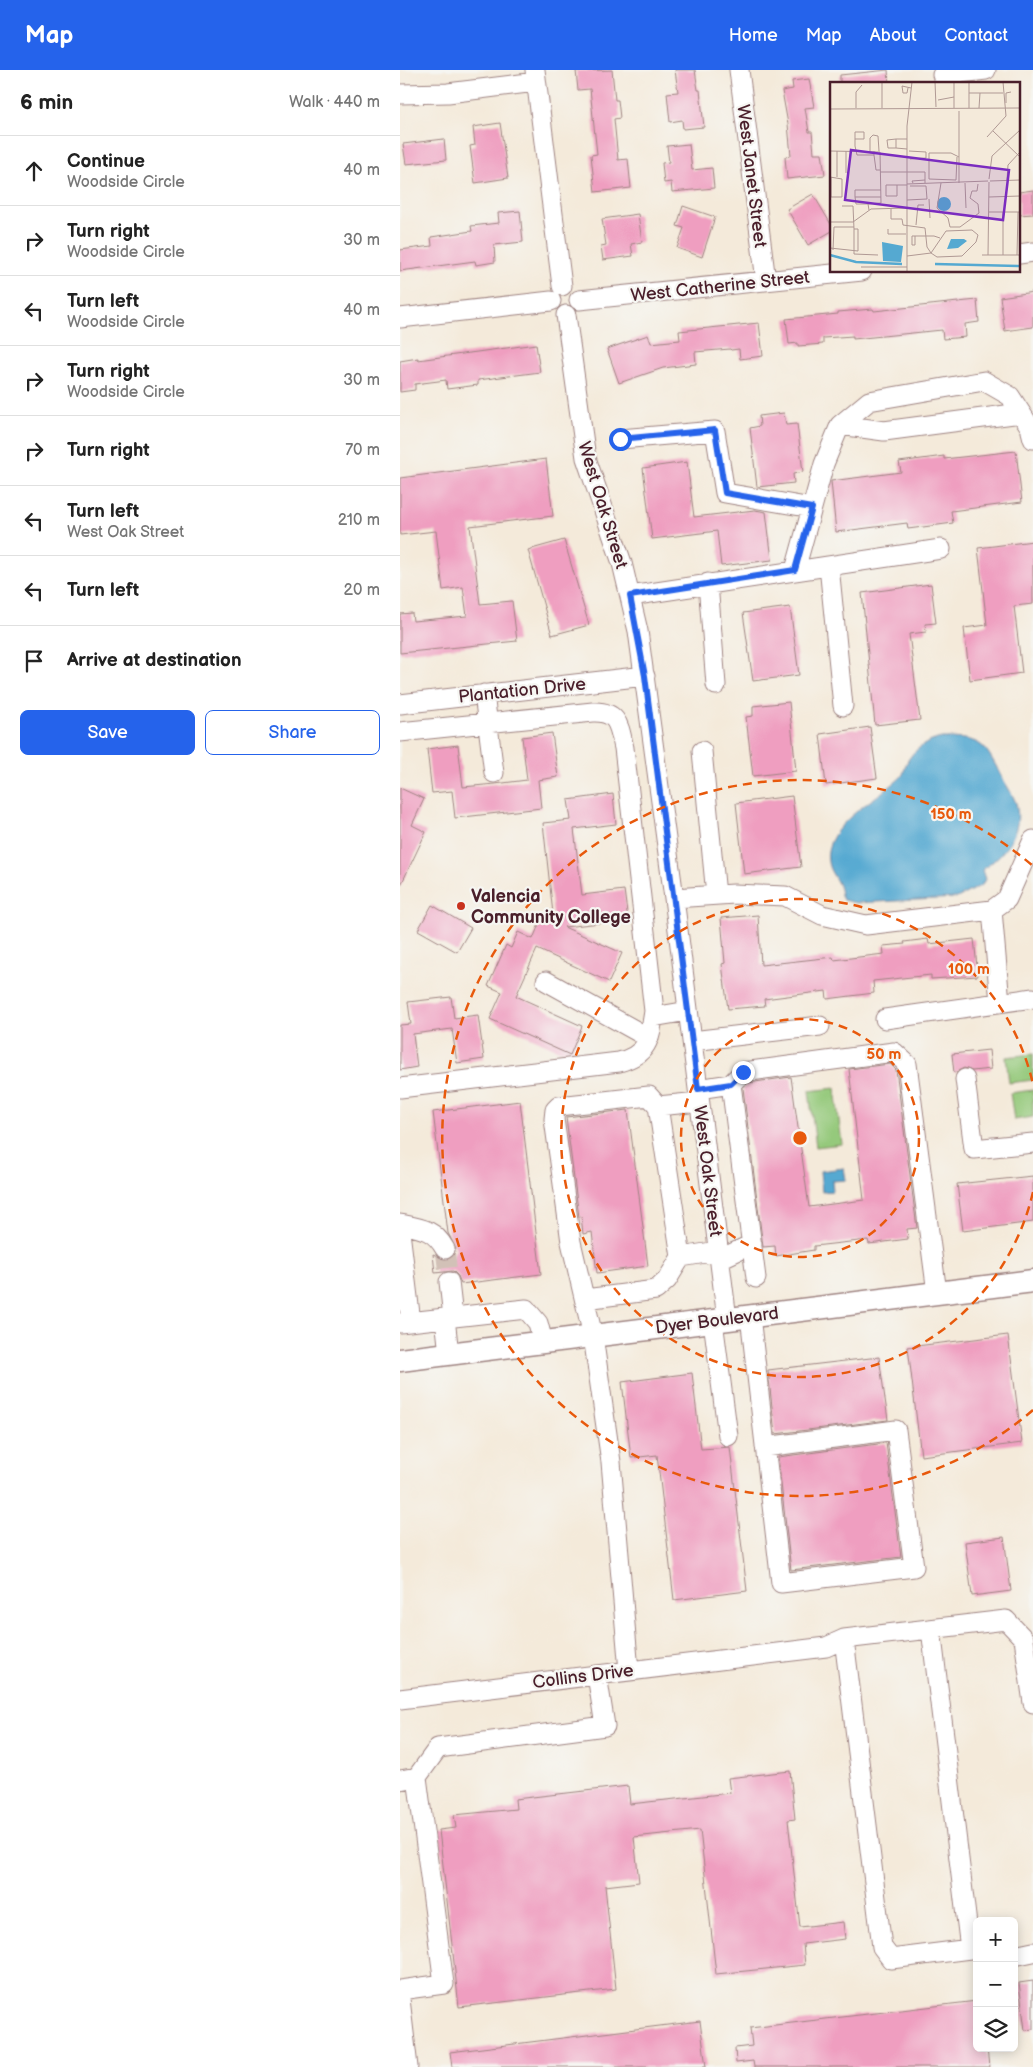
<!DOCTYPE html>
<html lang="en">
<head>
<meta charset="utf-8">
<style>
	body { margin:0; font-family:"Balsamiq Sans",sans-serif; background:#f6f6f6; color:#222 }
	.controls { position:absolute; right:15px; bottom:15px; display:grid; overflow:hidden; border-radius:8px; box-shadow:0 2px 12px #0003 }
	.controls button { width:45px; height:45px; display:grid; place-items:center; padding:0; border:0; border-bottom:1px solid #e0e0e0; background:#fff; color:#222; font:25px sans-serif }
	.stop { position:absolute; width:15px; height:15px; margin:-11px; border:4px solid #2563eb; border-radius:50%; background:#fff }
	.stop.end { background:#2563eb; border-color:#fff; box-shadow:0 1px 5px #0008 }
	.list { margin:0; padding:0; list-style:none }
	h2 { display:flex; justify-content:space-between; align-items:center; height:65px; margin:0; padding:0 20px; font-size:21px }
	h2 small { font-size:16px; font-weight:400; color:#767676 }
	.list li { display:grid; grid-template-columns:32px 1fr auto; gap:15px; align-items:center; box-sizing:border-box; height:70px; padding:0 20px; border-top:1px solid #e0e0e0 }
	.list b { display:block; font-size:19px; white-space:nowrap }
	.list p { margin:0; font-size:16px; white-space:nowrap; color:#767676 }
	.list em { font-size:16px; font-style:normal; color:#767676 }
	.actions { display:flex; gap:10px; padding:15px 20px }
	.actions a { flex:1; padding:11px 0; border:1px solid #2563eb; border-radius:8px; text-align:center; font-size:18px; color:#2563eb }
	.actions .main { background:#2563eb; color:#fff }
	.icon { flex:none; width:28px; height:28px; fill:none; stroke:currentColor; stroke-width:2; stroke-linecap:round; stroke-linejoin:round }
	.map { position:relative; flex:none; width:633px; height:1997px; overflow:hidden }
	header { display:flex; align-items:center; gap:30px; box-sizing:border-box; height:70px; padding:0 25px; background:#2563eb; color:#fff }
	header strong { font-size:24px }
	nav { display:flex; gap:28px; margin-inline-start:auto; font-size:18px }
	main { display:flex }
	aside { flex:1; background:#fff }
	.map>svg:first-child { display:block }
	.green { fill:#95c97b; stroke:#707453 }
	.water { fill:#55a9d1; stroke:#50647e }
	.building { fill:#ef9ec0 }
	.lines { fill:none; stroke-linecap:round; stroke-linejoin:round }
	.minor-tunnel { stroke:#d2c1b7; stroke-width:19; stroke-dasharray:19 9; stroke-linecap:butt }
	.minor-casing { stroke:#9f8482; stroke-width:21 }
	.major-casing { stroke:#9f8482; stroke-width:25 }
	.minor { stroke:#fff; stroke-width:19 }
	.major { stroke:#fff; stroke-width:22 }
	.route { stroke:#2563eb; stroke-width:6 }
	.ring { fill:none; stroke:#e8590c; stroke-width:2.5; stroke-dasharray:9 6 }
	.poi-dot { fill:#c8321e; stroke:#f6f6f2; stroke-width:2 }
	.labels { text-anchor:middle; stroke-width:4.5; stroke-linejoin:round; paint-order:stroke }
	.street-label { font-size:18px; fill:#4a1f2b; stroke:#f6f6f2 }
	.poi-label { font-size:18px; font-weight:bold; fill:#4a1f2b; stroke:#f6f6f2; text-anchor:start }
	.inset-river { fill:none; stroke:#55a9d1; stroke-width:2.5 }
	.inset-road { fill:none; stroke:#b09994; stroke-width:1 }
	.view { fill:#7b2cbf; fill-opacity:0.15; stroke:#7b2cbf; stroke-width:2.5 }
	.inset-edge { fill:none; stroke:#4a1f2b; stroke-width:2.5 }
	.centre { fill:#e8590c; stroke:#f6f6f2; stroke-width:2.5 }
	.ring-label { font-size:15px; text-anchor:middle; font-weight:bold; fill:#e8590c; stroke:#f6f6f2; stroke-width:4.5; stroke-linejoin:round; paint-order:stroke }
</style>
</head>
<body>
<header>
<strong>Map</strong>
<nav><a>Home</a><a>Map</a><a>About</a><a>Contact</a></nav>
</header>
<main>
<aside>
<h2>6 min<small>Walk · 440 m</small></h2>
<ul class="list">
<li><svg class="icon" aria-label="ahead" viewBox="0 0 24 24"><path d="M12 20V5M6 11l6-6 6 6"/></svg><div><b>Continue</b><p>Woodside Circle</p></div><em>40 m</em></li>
<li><svg class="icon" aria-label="right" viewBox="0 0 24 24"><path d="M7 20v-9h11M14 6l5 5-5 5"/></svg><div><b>Turn right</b><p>Woodside Circle</p></div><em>30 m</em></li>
<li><svg class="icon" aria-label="left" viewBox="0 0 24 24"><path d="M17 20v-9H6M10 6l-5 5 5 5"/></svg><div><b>Turn left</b><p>Woodside Circle</p></div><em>40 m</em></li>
<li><svg class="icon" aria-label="right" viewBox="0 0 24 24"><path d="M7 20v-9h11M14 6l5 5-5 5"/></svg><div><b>Turn right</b><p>Woodside Circle</p></div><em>30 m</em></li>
<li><svg class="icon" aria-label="right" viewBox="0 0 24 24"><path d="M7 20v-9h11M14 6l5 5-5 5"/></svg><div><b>Turn right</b></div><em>70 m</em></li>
<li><svg class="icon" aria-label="left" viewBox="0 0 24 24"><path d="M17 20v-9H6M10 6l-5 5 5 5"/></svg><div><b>Turn left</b><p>West Oak Street</p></div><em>210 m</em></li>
<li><svg class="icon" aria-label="left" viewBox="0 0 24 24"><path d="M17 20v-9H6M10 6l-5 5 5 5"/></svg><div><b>Turn left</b></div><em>20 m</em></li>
<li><svg class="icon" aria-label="arrive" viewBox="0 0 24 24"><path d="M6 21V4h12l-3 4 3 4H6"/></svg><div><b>Arrive at destination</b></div></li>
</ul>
<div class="actions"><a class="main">Save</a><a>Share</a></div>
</aside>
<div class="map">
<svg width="633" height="1997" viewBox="0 0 633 1997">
	<rect width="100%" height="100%" fill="#f6f6f2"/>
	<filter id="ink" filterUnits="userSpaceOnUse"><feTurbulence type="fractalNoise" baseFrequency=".02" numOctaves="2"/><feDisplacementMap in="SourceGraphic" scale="10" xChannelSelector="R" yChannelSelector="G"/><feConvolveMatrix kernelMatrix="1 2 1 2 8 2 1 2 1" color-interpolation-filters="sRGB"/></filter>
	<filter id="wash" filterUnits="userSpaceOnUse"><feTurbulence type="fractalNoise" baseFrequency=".0096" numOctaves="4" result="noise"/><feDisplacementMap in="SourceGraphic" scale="20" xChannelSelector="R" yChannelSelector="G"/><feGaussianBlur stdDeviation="1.12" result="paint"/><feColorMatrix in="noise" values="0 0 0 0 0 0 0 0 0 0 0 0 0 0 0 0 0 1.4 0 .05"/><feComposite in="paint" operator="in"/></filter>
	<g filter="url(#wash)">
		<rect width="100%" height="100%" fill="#f4eada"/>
		<path class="green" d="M 633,984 L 633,1010 L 609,1013 L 606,987 Z
			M 435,1018 L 442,1074 L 416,1077 L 409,1021 Z
			M 633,1020 L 633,1047 L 614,1050 L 610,1023 Z"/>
		<path class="water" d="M 542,668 C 585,668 584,674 603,709 C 607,716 613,725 616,733 C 624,763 603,785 582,800 L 585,809 L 582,815 L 557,828 L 456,833 L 443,830 C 440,825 441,821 439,816 C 436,808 429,801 428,792 C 422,755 478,729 500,708 C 505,703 504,699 506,694 C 513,679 527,671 542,668 Z
			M 444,1098 L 446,1110 L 432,1111 L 433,1121 L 422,1122 L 420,1101 Z"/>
		<g id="blocks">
			<path class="building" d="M 212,0 L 215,30 L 218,30 L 220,48 L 214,49 L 218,90 L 228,89 L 231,118 L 195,122 L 191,85 L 197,84 L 190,19 L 178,20 L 176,1 Z
				M 275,0 L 295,0 L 298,20 L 300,20 L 304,57 L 283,59 L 282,50 L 270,52 L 267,23 L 278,22 Z
				M 488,0 L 489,14 L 440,14 L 440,5 Z
				M 409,9 L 414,37 L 405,38 L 409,62 L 412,62 L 414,83 L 422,83 L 425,105 L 387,109 L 385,87 L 391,86 L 388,54 L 382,21 L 393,19 L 392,11 Z
				M 100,53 L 108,108 L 75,113 L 70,76 L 75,75 L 73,57 Z
				M 44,69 L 46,90 L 6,94 L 3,74 Z
				M 289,74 L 292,100 L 312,98 L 314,118 L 272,122 L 271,112 L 264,113 L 262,93 L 269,92 L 267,76 Z
				M 633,120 L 633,144 L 619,145 L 619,122 Z
				M 413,124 L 432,156 L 432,161 L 408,175 L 387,139 Z
				M 283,136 L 315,147 L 302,187 L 277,178 L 284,158 L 277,156 Z
				M 120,141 L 123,172 L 94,175 L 95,192 L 76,195 L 75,191 L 0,201 L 0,180 L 32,176 L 31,167 L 72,161 L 71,156 L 99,153 L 98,143 Z
				M 238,144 L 242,172 L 231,174 L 233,186 L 203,190 L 201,176 L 206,175 L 202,149 Z
				M 633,222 L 633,257 L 605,261 L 600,227 Z
				M 577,230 L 579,252 L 565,254 L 566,267 L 543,269 L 542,260 L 453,269 L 453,266 L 423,268 L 423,274 L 398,276 L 398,273 L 389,274 L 386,249 L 438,244 L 438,242 L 473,239 L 474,241 Z
				M 359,253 L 363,286 L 340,289 L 339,279 L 331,280 L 330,279 L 295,282 L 296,294 L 263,298 L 219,313 L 207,279 L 248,265 L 251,273 L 280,270 L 279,261 Z
				M 136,274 L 140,302 L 78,310 L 78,315 L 47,319 L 46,310 L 15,314 L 15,320 L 0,322 L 0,291 L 18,288 L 18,290 Z
				M 384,343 L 386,355 L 397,354 L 403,402 L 393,404 L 394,413 L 357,417 L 350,358 L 360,356 L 359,346 Z
				M 616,381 L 622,432 L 551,441 L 553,453 L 508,459 L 507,453 L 436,462 L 431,411 L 501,402 L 499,392 L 544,386 L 544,389 Z
				M 146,389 L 153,446 L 70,456 L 80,534 L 112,531 L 117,571 L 0,583 L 0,544 L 12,543 L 13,551 L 67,546 L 63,517 L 43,520 L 36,461 L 0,465 L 0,408 Z
				M 287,392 L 294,447 L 355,440 L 366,442 L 372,490 L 321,496 L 317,461 L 252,469 L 243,398 Z
				M 164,470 L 189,555 L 152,565 L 128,480 Z
				M 633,471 L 633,534 L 614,536 L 622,603 L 570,610 L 564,558 L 587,555 L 578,478 Z
				M 531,514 L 536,553 L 525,554 L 526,562 L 509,564 L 520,650 L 475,655 L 462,523 Z
				M 390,537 L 399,605 L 353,611 L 343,543 Z
				M 389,632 L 396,701 L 353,706 L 346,647 L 353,646 L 353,636 Z
				M 470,657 L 477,708 L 426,715 L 420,664 Z
				M 152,663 L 158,707 L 138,710 L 141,738 L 55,748 L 52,721 L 32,723 L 27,679 L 58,675 L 63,717 L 95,714 L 127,710 L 122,667 Z
				M 0,718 L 24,729 L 12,755 L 26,762 L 0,817 Z
				M 213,724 L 216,754 L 174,759 L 182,825 L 224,820 L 228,850 L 164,857 L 222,883 L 209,912 L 137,879 L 116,926 L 182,956 L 170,985 L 90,949 L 102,922 L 88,916 L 106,875 L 111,878 L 118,862 L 133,869 L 142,847 L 154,853 L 143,753 L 171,750 L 168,730 Z
				M 392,726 L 401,797 L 344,804 L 336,733 Z
				M 32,835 L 71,858 L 57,882 L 18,860 Z
				M 358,845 L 361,895 L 433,887 L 434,890 L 484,884 L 483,876 L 505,874 L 504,872 L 528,869 L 529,874 L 574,869 L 578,906 L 531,909 L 531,905 L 473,911 L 474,923 L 427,929 L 426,921 L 364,929 L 365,936 L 328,939 L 322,894 L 325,893 L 321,848 Z
				M 51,927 L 54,948 L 78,945 L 84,989 L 57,993 L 52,959 L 13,964 L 17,997 L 0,1000 L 0,955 L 11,954 L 8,932 Z
				M 589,980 L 591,999 L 572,1001 L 564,998 L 554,1003 L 552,984 Z
				M 490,994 L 496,1000 L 517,1158 L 507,1159 L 508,1169 L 469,1174 L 468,1170 L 414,1176 L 414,1180 L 376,1186 L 375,1176 L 363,1177 L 343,1018 L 348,1013 L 391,1007 L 409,1137 L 464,1130 L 449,999 Z
				M 120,1031 L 141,1204 L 61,1214 L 58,1206 L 53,1201 L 35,1203 L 33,1184 L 46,1190 L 51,1188 L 56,1179 L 48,1163 L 33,1042 Z
				M 228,1040 L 248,1196 L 197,1203 L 192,1162 L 183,1164 L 181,1146 L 179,1147 L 166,1047 Z
				M 633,1106 L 633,1152 L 563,1161 L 557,1114 Z
				M 608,1265 L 622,1373 L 521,1386 L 508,1277 Z
				M 479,1287 L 488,1350 L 375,1364 L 368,1300 Z
				M 292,1303 L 301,1379 L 330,1377 L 347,1521 L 274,1530 L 257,1385 L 231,1388 L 222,1312 Z
				M 486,1373 L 501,1487 L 391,1500 L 378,1387 Z
				M 604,1467 L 611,1521 L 572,1526 L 565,1472 Z
				M 390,1701 L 395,1749 L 388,1750 L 400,1857 L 443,1852 L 445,1869 L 403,1874 L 405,1895 L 316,1904 L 300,1760 L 234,1767 L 239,1812 L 205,1816 L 216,1919 L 59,1937 L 39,1760 L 56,1758 L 54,1745 L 116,1739 L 115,1729 L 228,1716 L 230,1734 L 330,1723 L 328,1708 Z
				M 633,1911 L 633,1959 L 625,1960 L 619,1913 Z
				M 577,1931 L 577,1978 L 587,1978 L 589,1997 L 354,1997 L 353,1991 L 336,1993 L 335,1978 L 352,1976 L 350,1958 Z
				M 300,1951 L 306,1997 L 52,1997 L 50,1982 Z"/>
		</g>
	</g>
	<g filter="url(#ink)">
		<use href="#blocks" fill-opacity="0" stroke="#9f8482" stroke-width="1"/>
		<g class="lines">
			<path class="minor-tunnel" d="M 45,1179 L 49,1212"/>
			<defs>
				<path id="minor" d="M 135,0 L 162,216
					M 339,0 L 366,211
					M 542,5 L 586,0
					M 0,24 L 48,23 L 136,12
					M 619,184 L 633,182
					M 179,230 L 462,201
					M 166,245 L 186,388 L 222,493 L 238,561 L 274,828 L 327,1249
					M 0,248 L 151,231
					M 440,355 L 484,361 L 621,343
					M 220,369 L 315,361 L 325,423 L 412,438 L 424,394 L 440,355 L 469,331 L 584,311 L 610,326 L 630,357 L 633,369
					M 429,496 L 443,636
					M 395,500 L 412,438
					M 308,513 L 316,615
					M 230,526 L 541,479
					M 84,624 L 94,703
					M 0,634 L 245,606
					M 0,662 L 193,642 C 219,641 219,657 224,678 L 254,941 C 250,968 249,984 219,992 L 0,1018
					M 302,681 L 316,825
					M 274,828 L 334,824 L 385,826 L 422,845 L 466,855 L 592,840 L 607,829 L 633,770
					M 592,840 L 600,933
					M 146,911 L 249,968
					M 253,947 L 288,941
					M 485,949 L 633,928
					M 292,971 L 420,956
					M 565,1009 L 574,1079 L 633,1073
					M 298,1019 L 331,1014
					M 258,1036 L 281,1187 L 318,1181
					M 0,1154 C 21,1158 34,1159 45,1179
					M 0,1162 L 11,1252
					M 320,1189 L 352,1174
					M 356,1208 L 331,1014 L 343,1002 L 494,982 L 507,994 L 537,1223
					M 49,1212 L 53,1247
					M 185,1229 L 256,1220 L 267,1210 L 281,1187
					M 350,1246 L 381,1513 L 514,1497 L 496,1360 L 365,1377
					M 313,1251 L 328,1366
					M 0,1253 L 45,1248
					M 49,1284 L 45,1248 L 126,1239 L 138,1253 L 143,1272
					M 444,1569 L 482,1877 L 491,1889 L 570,1879 L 531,1559
					M 229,1601 L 211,1392 L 193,1266 L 171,1172 L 154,1049 L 155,1040 L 159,1036 L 249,1026 L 258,1036 L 299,1032
					M 0,1629 L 426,1577 L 444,1569 L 606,1550 L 624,1569 L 633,1633
					M 17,1707 L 38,1678 L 205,1656 L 197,1605
					M 0,1710 L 17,1707 L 44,1914 L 0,1920
					M 614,1886 L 633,1882
					M 0,1929 L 8,1997"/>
				<path id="major" d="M 0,1290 L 633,1211"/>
			</defs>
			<use href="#minor" class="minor-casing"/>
			<use href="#major" class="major-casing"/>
			<use href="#minor" class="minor"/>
			<use href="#major" class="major"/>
		</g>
	</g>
	<g class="lines" filter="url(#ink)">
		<path class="route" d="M 220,369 L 315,360 L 325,423 L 412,438 L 395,500 L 230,526 L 245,606 L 298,1019 L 331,1014 L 343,1002"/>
	</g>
	<g class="ring">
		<circle cx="400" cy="1068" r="119"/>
		<path d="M633 1122A239 239 0 1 1 633 1014"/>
		<path d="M633 1340A358 358 0 1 1 633 796"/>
	</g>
	<circle class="poi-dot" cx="61" cy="836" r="5"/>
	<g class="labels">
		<g class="street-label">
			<text transform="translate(352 106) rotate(83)" y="6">West Janet Street</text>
			<text transform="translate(320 216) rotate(-6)" y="6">West Catherine Street</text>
			<text transform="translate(203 435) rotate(73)" y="6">West Oak Street</text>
			<text transform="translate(122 620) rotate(-6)" y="6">Plantation Drive</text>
			<text transform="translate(308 1101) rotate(83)" y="6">West Oak Street</text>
			<text transform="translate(317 1250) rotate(-7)" y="6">Dyer Boulevard</text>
			<text transform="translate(183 1606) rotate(-7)" y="6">Collins Drive</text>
		</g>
		<g class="poi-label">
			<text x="71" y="832">Valencia<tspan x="71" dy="21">Community College</tspan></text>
		</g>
	</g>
	<g transform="translate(430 12)">
		<rect width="190" height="190" fill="#f4eada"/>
		<path d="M107 122a7 7 0 1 1 14 0a7 7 0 1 1-14 0ZM 121,157 L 134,157 L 137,159 L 128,166 L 117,167 ZM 52,160 L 73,164 L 71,180 L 53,179 Z" fill="#55a9d1"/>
		<path class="inset-river" d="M 0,173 L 26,180 L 72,182M 105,182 L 190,184"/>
		<path class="inset-road" d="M 105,0 L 106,25M 124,0 L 124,26M 139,0 L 139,26M 78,6 L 77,11 L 73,11 L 72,4 L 81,6M 139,11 L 173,11M 108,18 L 124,15M 176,21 L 176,11 L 181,10M 26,26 L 26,10 L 32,3M 52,26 L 52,1M 149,26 L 150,11M 0,27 L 190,26M 163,49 L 190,75M 157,55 L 176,34 L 173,0M 25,57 L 34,57 L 34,50 L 25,50 L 25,64 L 27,73 L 44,73 L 44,69M 77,57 L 66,57 L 66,66 L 77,67M 66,66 L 58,66 L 57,58 L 66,57M 0,69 L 50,70 L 51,121 L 38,122 L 39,128M 7,69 L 7,95M 40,69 L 40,56 L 43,53 L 48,54 L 49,69M 79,69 L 96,70 L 96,76 L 80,77M 44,73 L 46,88 L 50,88M 127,75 L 126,98 L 99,97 L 99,71 L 121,71 L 129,75M 50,90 L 95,90 L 95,101M 16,91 L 16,69M 0,95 L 12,97 L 12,115 L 0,115M 159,97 L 162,74 L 190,48M 177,98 L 178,83 L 190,70M 160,99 L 190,98M 83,101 L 82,99 L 95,98M 111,101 L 107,126 L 118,136 L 120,145 L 130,145 L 149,131 L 148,122 L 140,116 L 142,109 L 147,109 L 148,102M 129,101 L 129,29M 135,101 L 136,126M 77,102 L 158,99M 67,103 L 67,114 L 56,114 L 56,103 L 77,103M 1,115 L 1,95M 25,115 L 26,122 L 38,122M 51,115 L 25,115 L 25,108 L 51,108M 159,115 L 190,114M 99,117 L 100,136M 77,118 L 97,117 L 96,104 L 80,104M 61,126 L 61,137 L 72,137 L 73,143 L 95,146 L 97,165 L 101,171 L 107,175 L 132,174 L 146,160 L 148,153 L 142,148 L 116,149 L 101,171 L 77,174M 159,130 L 190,130M 0,140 L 23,140 L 41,127 L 76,126M 86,143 L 88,123 L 94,123M 24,147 L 24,172 L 48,173M 58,147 L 58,152 L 76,152M 85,154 L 85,163 L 82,163 L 82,154 L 104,154 L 110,156M 0,166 L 28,169 L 28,147 L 24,147 L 23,124 L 12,124M 3,168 L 4,145 L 24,145M 152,173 L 190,173M 158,173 L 159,100M 173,173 L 173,130M 187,173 L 188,130M 31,185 L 77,185M 77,190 L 77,44 L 82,0"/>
		<path class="view" d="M 21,68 L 179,88 L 173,138 L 15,118 Z"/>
		<rect width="190" height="190" class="inset-edge"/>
	</g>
	<circle cx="400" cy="1068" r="8" class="centre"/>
	<g class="ring-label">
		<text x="551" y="749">150 m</text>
		<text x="569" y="904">100 m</text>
		<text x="484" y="989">50 m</text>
	</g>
</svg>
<div class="controls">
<button>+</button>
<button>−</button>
<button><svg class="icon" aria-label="layers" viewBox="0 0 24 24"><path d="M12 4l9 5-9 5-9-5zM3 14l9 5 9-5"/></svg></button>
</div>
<div class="stop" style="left:220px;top:369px"></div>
<div class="stop end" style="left:343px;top:1002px"></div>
</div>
</main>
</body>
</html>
